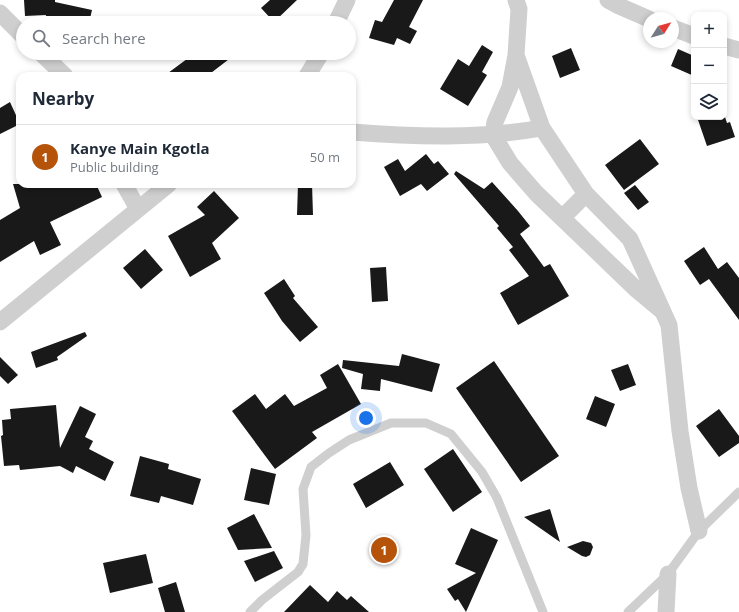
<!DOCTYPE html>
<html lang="en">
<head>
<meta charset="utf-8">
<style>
	body { margin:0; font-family:"Open Sans",sans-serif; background:#f6f6f7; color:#1f2937 }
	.controls { position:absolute; right:12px; top:12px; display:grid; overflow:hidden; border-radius:8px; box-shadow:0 2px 6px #0003 }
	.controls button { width:36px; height:36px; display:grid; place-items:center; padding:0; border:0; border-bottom:1px solid #e0e1e3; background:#fff; color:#1f2937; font:20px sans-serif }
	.compass { position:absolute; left:643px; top:12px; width:36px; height:36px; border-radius:50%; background:#fff; box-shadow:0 2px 6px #0003; rotate:53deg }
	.you { position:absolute; left:366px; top:418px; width:14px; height:14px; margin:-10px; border:3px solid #fff; border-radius:50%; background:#1a73e8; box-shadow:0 0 0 6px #1a73e833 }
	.badge { display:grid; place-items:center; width:26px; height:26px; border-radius:50%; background:#b45309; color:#fff; font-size:13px; font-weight:700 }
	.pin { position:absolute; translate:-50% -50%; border:2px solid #fff; box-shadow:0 1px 4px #0006 }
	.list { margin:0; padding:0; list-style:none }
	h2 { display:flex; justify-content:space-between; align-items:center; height:52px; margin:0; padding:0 16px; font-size:17px }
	h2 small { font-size:13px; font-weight:400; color:#747a83 }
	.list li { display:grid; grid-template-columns:26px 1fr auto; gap:12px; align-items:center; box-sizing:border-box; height:64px; padding:0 16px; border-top:1px solid #e0e1e3 }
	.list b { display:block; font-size:15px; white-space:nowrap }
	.list p { margin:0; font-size:13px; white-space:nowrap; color:#747a83 }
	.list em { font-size:13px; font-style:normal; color:#747a83 }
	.icon { flex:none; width:22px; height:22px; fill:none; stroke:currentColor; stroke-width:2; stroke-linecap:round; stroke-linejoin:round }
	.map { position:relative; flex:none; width:739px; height:612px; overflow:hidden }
	.search { position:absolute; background:#fff; box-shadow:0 2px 6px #0003; left:16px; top:16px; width:340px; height:44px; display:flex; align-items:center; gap:10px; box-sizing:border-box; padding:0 14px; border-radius:22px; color:#747a83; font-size:15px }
	.panel { position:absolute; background:#fff; box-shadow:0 2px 6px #0003; left:16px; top:72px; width:340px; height:116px; border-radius:12px }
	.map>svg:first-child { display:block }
	.building { fill:#191919 }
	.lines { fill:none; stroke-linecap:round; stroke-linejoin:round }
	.service { stroke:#cfcfcf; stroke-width:9 }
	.minor { stroke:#cfcfcf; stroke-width:17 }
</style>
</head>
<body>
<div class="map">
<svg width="739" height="612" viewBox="0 0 739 612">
	<rect width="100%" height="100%" fill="#fff"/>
	<path class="building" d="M 24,0 L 55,0 L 55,2 L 92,10 L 89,23 L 44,23 L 46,15 L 25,16 Z
		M 270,0 L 297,0 L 274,22 L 261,8 Z
		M 394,0 L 423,0 L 409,27 L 417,31 L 410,44 L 397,38 L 394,45 L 369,38 L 375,20 L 382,22 Z
		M 482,45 L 493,52 L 482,72 L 487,75 L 468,106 L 440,89 L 458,59 L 469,66 Z
		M 571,48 L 580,70 L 560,78 L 552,56 Z
		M 678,49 L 694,56 L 694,76 L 671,66 Z
		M 195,53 L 237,53 L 207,76 L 164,76 Z
		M 10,102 L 20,124 L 0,134 L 0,108 Z
		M 697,117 L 725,117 L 727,123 L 730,122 L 735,137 L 707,146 Z
		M 640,139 L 659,164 L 624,190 L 605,165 Z
		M 426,154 L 434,164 L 438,161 L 449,174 L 427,191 L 421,184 L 400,196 L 384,167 L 398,159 L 405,171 Z
		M 456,171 L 484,189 L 492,182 L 518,211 L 530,226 L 520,234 L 544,267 L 550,264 L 569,296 L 518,325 L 500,293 L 529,276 L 509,250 L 513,247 L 497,228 L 499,226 L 454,174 Z
		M 13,184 L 96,184 L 102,197 L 50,222 L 61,245 L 40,255 L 34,241 L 0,262 L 0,220 L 20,208 Z
		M 298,184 L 312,184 L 313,215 L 297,215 Z
		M 635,185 L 649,202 L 638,210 L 624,193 Z
		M 214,191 L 239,218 L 212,243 L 221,259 L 190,277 L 168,236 L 205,215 L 197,207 Z
		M 704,247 L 718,269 L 727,262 L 739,278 L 739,320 L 709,279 L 700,285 L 684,261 Z
		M 145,249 L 163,270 L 141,289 L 123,268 Z
		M 386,267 L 388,301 L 372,302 L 370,268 Z
		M 284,279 L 295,296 L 293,298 L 318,327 L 300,342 L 282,321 L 264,293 Z
		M 85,332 L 87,336 L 57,357 L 58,360 L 36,368 L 31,352 Z
		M 402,354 L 440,364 L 432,392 L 381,379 L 380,391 L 361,389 L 363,374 L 342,368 L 343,360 L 399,366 Z
		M 0,357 L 18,375 L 8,384 L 0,376 Z
		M 494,361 L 559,456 L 521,482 L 456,388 Z
		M 338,364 L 361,404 L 312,432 L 317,438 L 275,469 L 232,411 L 255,394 L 266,409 L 285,394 L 294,406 L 327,388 L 320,375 Z
		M 628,364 L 636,385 L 620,391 L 611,370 Z
		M 595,396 L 615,404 L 606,427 L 586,419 Z
		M 56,405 L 60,448 L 80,406 L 96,414 L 85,437 L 93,441 L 89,449 L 114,462 L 105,481 L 76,466 L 73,473 L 60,466 L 20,470 L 19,465 L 4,466 L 1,436 L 3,435 L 2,420 L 11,419 L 10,409 Z
		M 719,409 L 739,436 L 739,443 L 719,457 L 696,426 Z
		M 453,449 L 482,492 L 453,512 L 424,469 Z
		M 140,456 L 169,464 L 168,469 L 201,479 L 193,505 L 161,496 L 159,503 L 130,496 Z
		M 390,462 L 404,485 L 366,508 L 353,484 Z
		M 251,468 L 276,474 L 269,505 L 244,500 Z
		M 550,509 L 560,542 L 524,517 Z
		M 254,514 L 272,548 L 238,550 L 227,528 Z
		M 471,528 L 498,540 L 466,612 L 458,599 L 455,601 L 447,589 L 476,573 L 455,564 Z
		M 583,541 L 591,543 L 593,547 L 590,555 L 586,557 L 582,556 L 567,547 Z
		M 274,551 L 283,568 L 255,582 L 244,561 Z
		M 146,554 L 153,583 L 110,593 L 103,563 Z
		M 176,582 L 185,612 L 165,612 L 158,588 Z
		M 310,585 L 328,602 L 337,591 L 347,600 L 351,596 L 369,612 L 284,612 Z"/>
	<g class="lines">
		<path class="service" d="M 250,612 L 262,600 L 298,572 L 303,564 L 306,535 L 303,489 L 311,467 L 329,453 L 349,440 L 391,423 L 426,423 L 451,434 L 482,472 L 497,498 L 543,612
			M 628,612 L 668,574 L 699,531 L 739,492"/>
		<path class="minor" d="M 516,0 L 519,9 L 516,55 L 542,128 L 586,194 L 630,239 L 669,325 L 680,431 L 689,488 L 699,531
			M 608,0 L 619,6 L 649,19
			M 0,13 L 23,36
			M 336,23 L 347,0
			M 673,28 L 694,36
			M 724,46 L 739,50
			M 41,53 L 65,76
			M 516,55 L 510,87 L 495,122 L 493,135 L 510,163 L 536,193 L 637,290 L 661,310
			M 307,76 L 321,53
			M 352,132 C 415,137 480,139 542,128
			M 124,184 L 138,209
			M 563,217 L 586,194
			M 0,322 L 169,184
			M 666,612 L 668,574"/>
	</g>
</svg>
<div class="controls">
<button>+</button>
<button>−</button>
<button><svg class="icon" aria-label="layers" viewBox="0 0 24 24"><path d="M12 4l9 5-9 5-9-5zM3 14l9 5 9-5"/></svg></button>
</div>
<svg class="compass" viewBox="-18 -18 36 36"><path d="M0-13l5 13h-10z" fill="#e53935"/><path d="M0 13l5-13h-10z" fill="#747a83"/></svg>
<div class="you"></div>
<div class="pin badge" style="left:384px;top:550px">1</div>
<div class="search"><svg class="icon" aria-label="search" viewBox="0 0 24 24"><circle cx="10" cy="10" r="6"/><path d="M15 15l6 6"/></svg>Search here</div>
<section class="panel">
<h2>Nearby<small></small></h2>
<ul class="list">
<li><span class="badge">1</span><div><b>Kanye Main Kgotla</b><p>Public building</p></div><em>50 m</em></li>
</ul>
</section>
</div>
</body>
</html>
